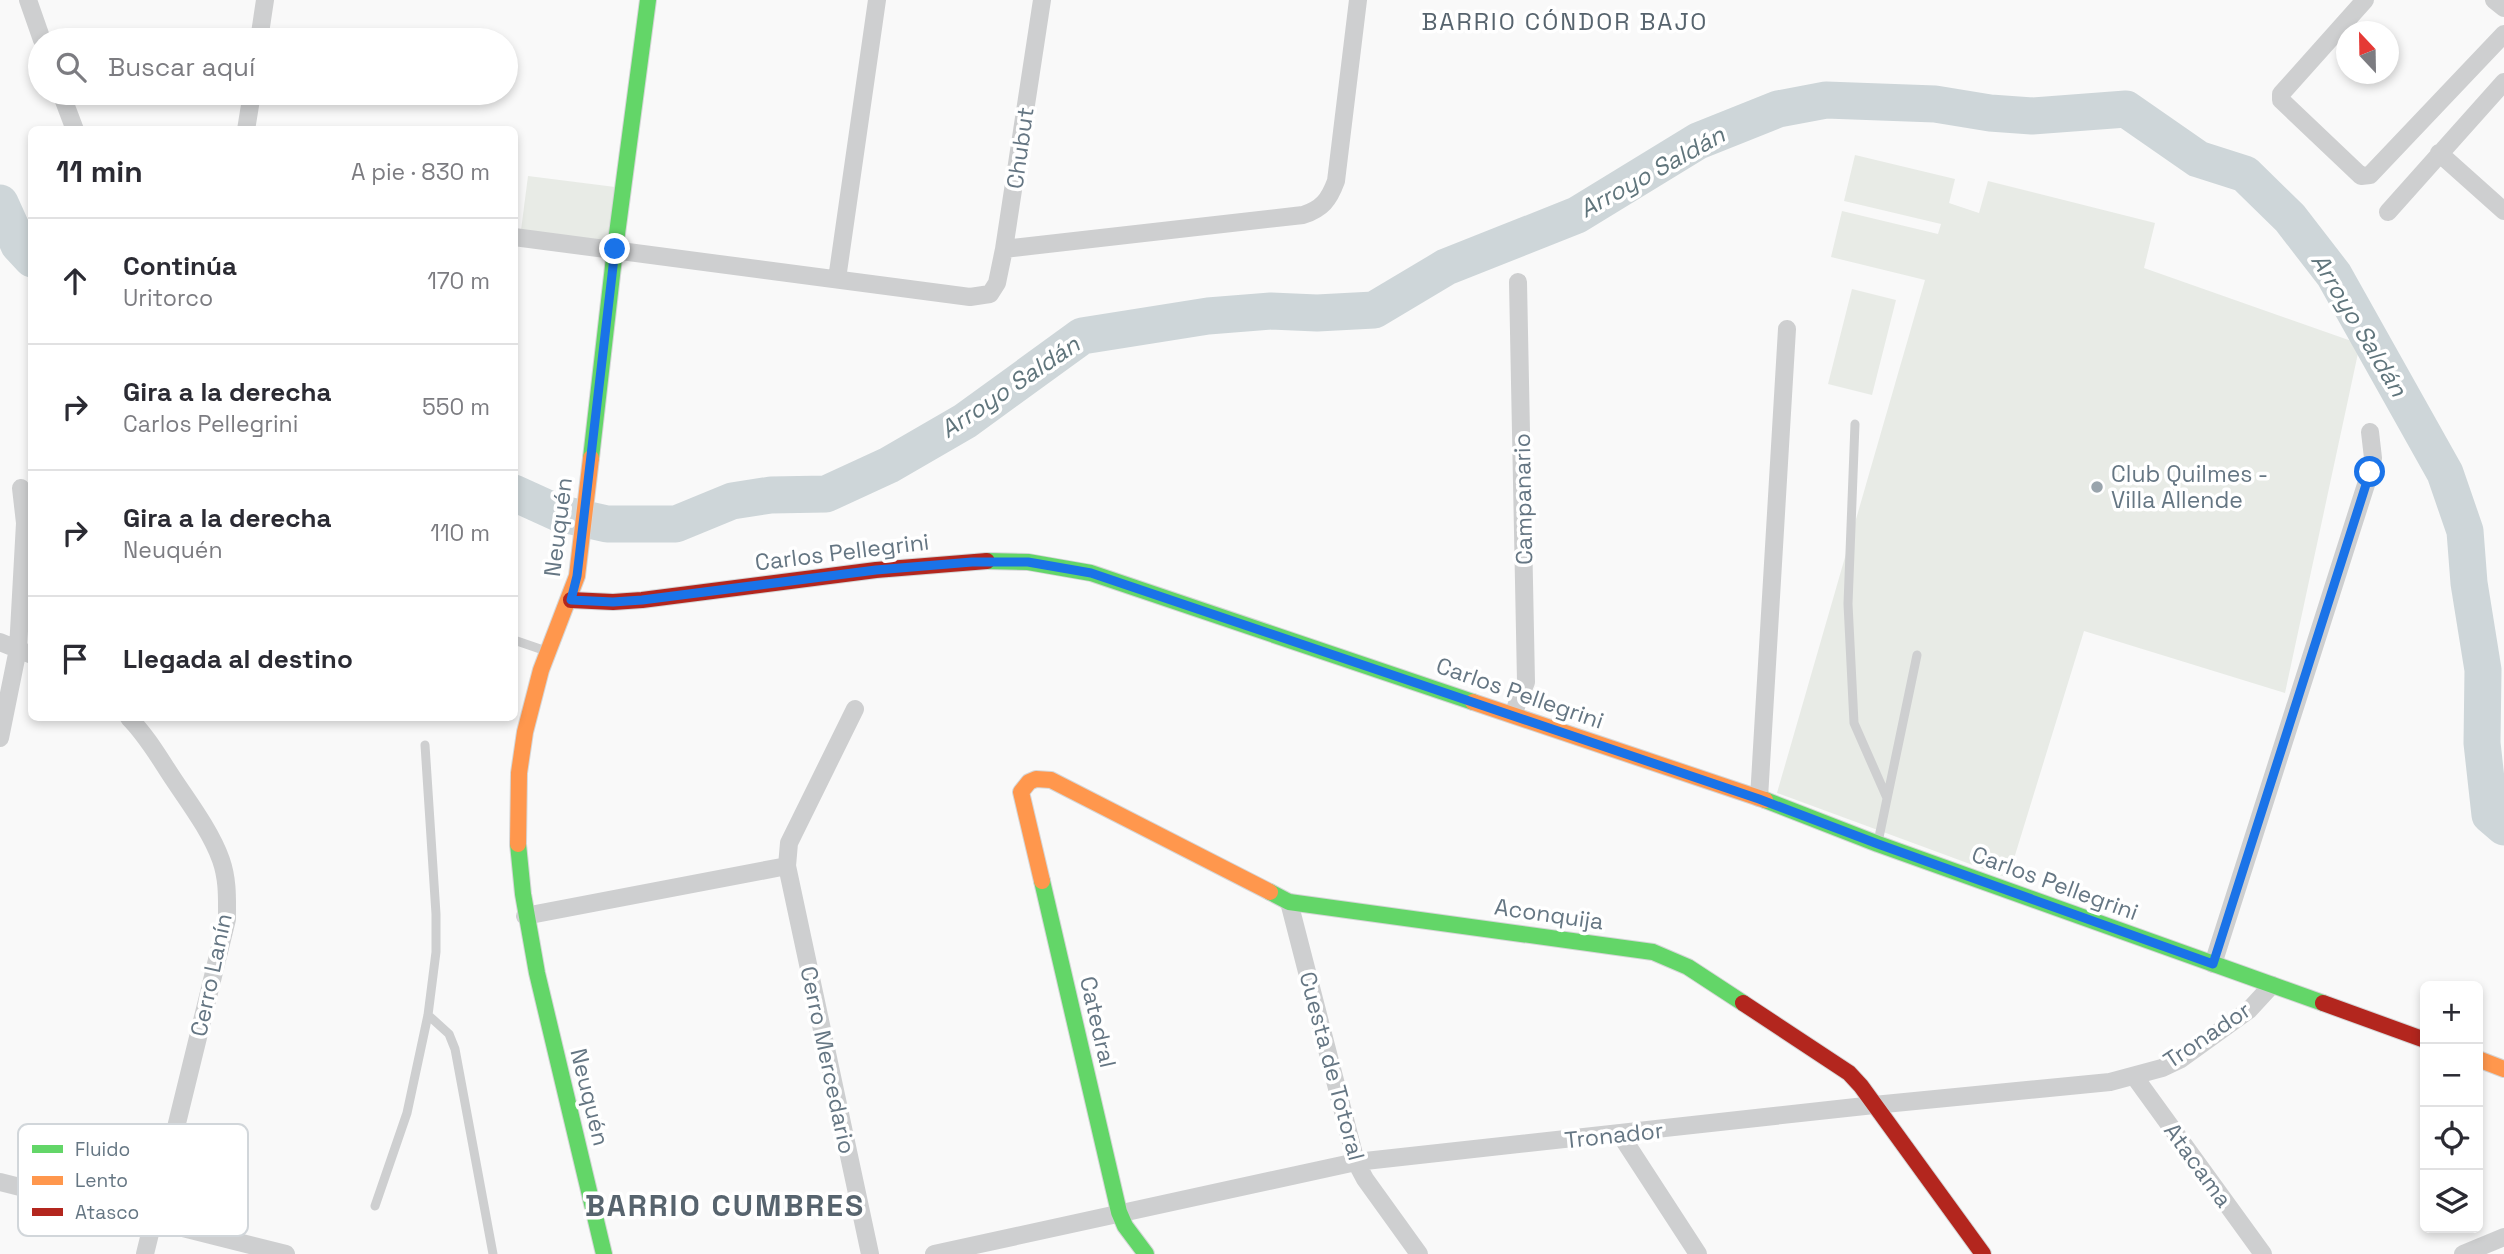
<!DOCTYPE html>
<html lang="es">
<head>
<meta charset="utf-8">
<style>
	body { margin:0; font-family:"Space Grotesk",sans-serif; background:#f7f7f7; color:#2b2b33 }
	.controls { position:absolute; right:21px; bottom:21px; display:grid; overflow:hidden; border-radius:10px; box-shadow:0 4px 10px #0003 }
	.controls button { width:63px; height:63px; display:grid; place-items:center; padding:0; border:0; border-bottom:2px solid #e1e1e2; background:#fff; color:#2b2b33; font:35px sans-serif }
	.compass { position:absolute; left:2336px; top:21px; width:63px; height:63px; border-radius:50%; background:#fff; box-shadow:0 4px 10px #0003; rotate:338deg }
	.stop { position:absolute; width:21px; height:21px; margin:-16px; border:5px solid #1a73e8; border-radius:50%; background:#fff }
	.stop.end { background:#1a73e8; border-color:#fff; box-shadow:0 2px 7px #0008 }
	.list { margin:0; padding:0; list-style:none }
	h2 { display:flex; justify-content:space-between; align-items:center; height:91px; margin:0; padding:0 28px; font-size:30px }
	h2 small { font-size:23px; font-weight:400; color:#7c7c81 }
	.list li { display:grid; grid-template-columns:46px 1fr auto; gap:21px; align-items:center; box-sizing:border-box; height:126px; padding:0 28px; border-top:2px solid #e1e1e2 }
	.list b { display:block; font-size:26px; white-space:nowrap }
	.list p { margin:0; font-size:23px; white-space:nowrap; color:#7c7c81 }
	.list em { font-size:23px; font-style:normal; color:#7c7c81 }
	.icon { flex:none; width:38px; height:38px; fill:none; stroke:currentColor; stroke-width:2; stroke-linecap:round; stroke-linejoin:round }
	.map { position:relative; flex:none; width:2504px; height:1254px; overflow:hidden }
	.search { position:absolute; background:#fff; box-shadow:0 4px 10px #0003; left:28px; top:28px; width:490px; height:77px; display:flex; align-items:center; gap:18px; box-sizing:border-box; padding:0 24px; border-radius:38px; color:#7c7c81; font-size:26px }
	.panel { position:absolute; background:#fff; box-shadow:0 4px 10px #0003; left:28px; top:126px; width:490px; height:595px; border-radius:10px }
	.map>svg:first-child { display:block }
	.green { fill:#e8ebe6 }
	.lines { fill:none; stroke-linecap:round; stroke-linejoin:round }
	.river { stroke:#ced6d9; stroke-width:37 }
	.fast-casing { stroke:#d5d6d7; stroke-width:18 }
	.slow-casing { stroke:#d5d6d7; stroke-width:18 }
	.jam-casing { stroke:#d5d6d7; stroke-width:18 }
	.lane { stroke:#cecfd0; stroke-width:9 }
	.street { stroke:#cecfd0; stroke-width:18 }
	.fast { stroke:#63d668; stroke-width:16 }
	.slow { stroke:#ff974d; stroke-width:16 }
	.jam { stroke:#b3261e; stroke-width:16 }
	.route { stroke:#1a73e8; stroke-width:9 }
	.poi-dot { fill:#99a4ac; stroke:#fff; stroke-width:2.5 }
	.labels { text-anchor:middle; stroke-width:7; stroke-linejoin:round; paint-order:stroke }
	.street-label { font-size:23px; fill:#657683; stroke:#fff }
	.poi-label { font-size:23px; fill:#657683; stroke:#fff; text-anchor:start }
	.neighbourhood-label { font-size:24px; letter-spacing:2px; fill:#57646e; stroke:#fff }
	.water-label { font-size:24px; font-style:italic; fill:#60757c; stroke:#fff }
	.district-label { font-size:30px; font-weight:bold; letter-spacing:2px; fill:#57646e; stroke:#fff }
	.key { fill:#fff; stroke:#d1d6da; stroke-width:2 }
	.key-label { font-size:19px; fill:#657683 }
</style>
</head>
<body>
<div class="map">
<svg width="2504" height="1254" viewBox="0 0 2504 1254">
	<rect width="100%" height="100%" fill="#f9f9f9"/>
	<path class="green" d="M 1855,155 L 1955,179 L 1949,203 L 1979,213 L 1988,181 L 2155,223 L 2144,268 L 2360,344 L 2285,693 L 2084,631 L 2008,878 L 1777,793 L 1925,280 L 1831,257 L 1842,211 L 1938,234 L 1941,224 L 1844,201 Z
		M 528,176 L 623,188 L 615,249 L 520,238 Z
		M 1852,289 L 1896,300 L 1872,395 L 1828,384 Z"/>
	<g class="lines">
		<path class="river" d="M 0,203 L 19,245 L 32,259
			M 514,493 L 558,513 L 607,524 L 676,524 L 732,501 L 771,495 L 826,494 L 889,465 L 965,421 L 1082,336 L 1208,316 L 1271,311 L 1317,313 L 1374,310 L 1446,267 L 1577,215 L 1698,141 L 1778,109 L 1826,100 L 1935,104 L 1990,113 L 2032,116 L 2126,109 L 2198,159 L 2245,174 L 2290,218 L 2334,275 L 2445,473 L 2465,531 L 2469,583 L 2483,670 L 2482,743 L 2490,815 L 2504,827"/>
		<defs>
			<path id="fast" d="M 591,458 L 615,249 L 648,0
				M 987,561 L 1028,562 L 1091,573 L 1473,702
				M 1765,800 L 1878,844 L 2323,1003
				M 518,844 L 523,894 L 537,973 L 604,1254
				M 1042,881 L 1119,1212 L 1125,1226 L 1146,1254
				M 1270,892 L 1289,902 L 1653,952 L 1688,967 L 1743,1003"/>
			<path id="slow" d="M 1473,702 L 1765,800
				M 518,844 L 519,773 L 525,732 L 541,670 L 577,576 L 591,458
				M 1042,881 L 1021,792 L 1029,782 L 1036,779 L 1051,780 L 1270,892
				M 2478,1059 L 2504,1069"/>
			<path id="jam" d="M 571,600 L 613,602 L 642,600 L 876,570 L 987,561
				M 1743,1003 L 1849,1073 L 1861,1086 L 1983,1254
				M 2323,1003 L 2425,1040"/>
		</defs>
		<use href="#fast" class="fast-casing"/>
		<use href="#slow" class="slow-casing"/>
		<use href="#jam" class="jam-casing"/>
		<path class="lane" d="M 1855,424 L 1848,604 L 1854,723 L 1887,798
			M 514,640 L 546,651
			M 1878,842 L 1917,655
			M 428,1015 L 449,1034 L 455,1049 L 493,1254
			M 375,1206 L 407,1113 L 428,1015 L 436,952 L 436,914 L 425,745"/>
		<path class="street" d="M 28,0 L 42,40
			M 2365,0 L 2281,94 L 2281,100 L 2361,176 L 2370,175 L 2504,34
			M 2494,0 L 2504,8
			M 259,40 L 265,0
			M 61,93 L 75,130
			M 246,130 L 252,93
			M 2439,153 L 2504,211
			M 2388,212 L 2504,82
			M 514,237 L 970,297 L 990,294 L 997,283 L 1004,249 L 1042,0
			M 1004,249 L 1303,215 C 1322,209 1329,200 1336,181 L 1358,0
			M 837,279 L 877,0
			M 0,642 L 32,655
			M 855,709 L 789,843 L 787,866 L 870,1254
			M 1513,714 L 1526,682 L 1518,282
			M 129,718 C 147,736 160,759 174,780 C 190,804 211,832 221,860 C 228,880 227,899 227,919 L 145,1254
			M 0,738 L 18,649 L 25,523 L 21,488
			M 1759,798 L 1787,329
			M 1289,902 L 1356,1162 L 1365,1179 L 1419,1254
			M 525,916 L 787,866
			M 2213,964 L 2370,472 L 2373,458 L 2370,432
			M 2134,1076 L 2263,1254
			M 1620,1134 L 1698,1254
			M 0,1182 L 286,1254
			M 934,1254 L 1356,1162 L 1874,1105 L 2110,1082 L 2162,1068 L 2181,1059 L 2249,1010 L 2272,985
			M 2463,1254 L 2504,1237"/>
		<use href="#fast" class="fast"/>
		<use href="#slow" class="slow"/>
		<use href="#jam" class="jam"/>
	</g>
	<g class="lines">
		<path class="route" d="M 615,249 L 577,576 L 571,600 L 613,602 L 642,600 L 876,570 L 972,562 L 1028,562 L 1091,573 L 1759,799 L 1878,844 L 2213,964 L 2370,472"/>
	</g>
	<circle class="poi-dot" cx="2097" cy="487" r="7"/>
	<g class="labels">
		<g class="street-label">
			<text transform="translate(1020 148) rotate(-82)" y="8">Chubut</text>
			<text transform="translate(1523 499) rotate(-91)" y="8">Campanario</text>
			<text transform="translate(558 527) rotate(-83)" y="8">Neuquén</text>
			<text transform="translate(842 552) rotate(-7)" y="8">Carlos Pellegrini</text>
			<text transform="translate(1520 693) rotate(19)" y="8">Carlos Pellegrini</text>
			<text transform="translate(2055 883) rotate(20)" y="8">Carlos Pellegrini</text>
			<text transform="translate(1549 914) rotate(8)" y="8">Aconquija</text>
			<text transform="translate(211 975) rotate(-78)" y="8">Cerro Lanín</text>
			<text transform="translate(1098 1022) rotate(77)" y="8">Catedral</text>
			<text transform="translate(2207 1035) rotate(-34)" y="8">Tronador</text>
			<text transform="translate(828 1060) rotate(78)" y="8">Cerro Mercedario</text>
			<text transform="translate(1332 1066) rotate(75)" y="8">Cuesta de Totoral</text>
			<text transform="translate(590 1097) rotate(76)" y="8">Neuquén</text>
			<text transform="translate(1614 1135) rotate(-6)" y="8">Tronador</text>
			<text transform="translate(2198 1165) rotate(54)" y="8">Atacama</text>
		</g>
		<g class="poi-label">
			<text x="2111" y="482">Club Quilmes -<tspan x="2111" dy="26">Villa Allende</tspan></text>
		</g>
		<g class="neighbourhood-label">
			<text x="1565" y="30">BARRIO CÓNDOR BAJO</text>
		</g>
		<g class="water-label">
			<text transform="translate(1652 172) rotate(-29)" y="8">Arroyo Saldán</text>
			<text transform="translate(2359 325) rotate(59)" y="8">Arroyo Saldán</text>
			<text transform="translate(1010 387) rotate(-34)" y="8">Arroyo Saldán</text>
		</g>
		<g class="district-label">
			<text x="725" y="1216">BARRIO CUMBRES</text>
		</g>
	</g>
	<rect x="18" y="1124" width="230" height="112" rx="10" class="key"/>
	<rect x="32" y="1145" width="31" height="8" fill="#63d668"/>
	<rect x="32" y="1176" width="31" height="9" fill="#ff974d"/>
	<rect x="32" y="1208" width="31" height="8" fill="#b3261e"/>
	<g class="key-label">
		<text x="75" y="1156">Fluido</text>
		<text x="75" y="1187">Lento</text>
		<text x="75" y="1219">Atasco</text>
	</g>
</svg>
<div class="controls">
<button>+</button>
<button>−</button>
<button><svg class="icon" aria-label="locate" viewBox="0 0 24 24"><circle cx="12" cy="12" r="6"/><path d="M12 2v4M12 18v4M2 12h4M18 12h4"/></svg></button>
<button><svg class="icon" aria-label="layers" viewBox="0 0 24 24"><path d="M12 4l9 5-9 5-9-5zM3 14l9 5 9-5"/></svg></button>
</div>
<svg class="compass" viewBox="-18 -18 36 36"><path d="M0-13l5 13h-10z" fill="#e53935"/><path d="M0 13l5-13h-10z" fill="#7c7c81"/></svg>
<div class="stop" style="left:2370px;top:472px"></div>
<div class="stop end" style="left:615px;top:249px"></div>
<div class="search"><svg class="icon" aria-label="search" viewBox="0 0 24 24"><circle cx="10" cy="10" r="6"/><path d="M15 15l6 6"/></svg>Buscar aquí</div>
<section class="panel">
<h2>11 min<small>A pie · 830 m</small></h2>
<ul class="list">
<li><svg class="icon" aria-label="ahead" viewBox="0 0 24 24"><path d="M12 20V5M6 11l6-6 6 6"/></svg><div><b>Continúa</b><p>Uritorco</p></div><em>170 m</em></li>
<li><svg class="icon" aria-label="right" viewBox="0 0 24 24"><path d="M7 20v-9h11M14 6l5 5-5 5"/></svg><div><b>Gira a la derecha</b><p>Carlos Pellegrini</p></div><em>550 m</em></li>
<li><svg class="icon" aria-label="right" viewBox="0 0 24 24"><path d="M7 20v-9h11M14 6l5 5-5 5"/></svg><div><b>Gira a la derecha</b><p>Neuquén</p></div><em>110 m</em></li>
<li><svg class="icon" aria-label="arrive" viewBox="0 0 24 24"><path d="M6 21V4h12l-3 4 3 4H6"/></svg><div><b>Llegada al destino</b></div></li>
</ul>
</section>
</div>
</body>
</html>
